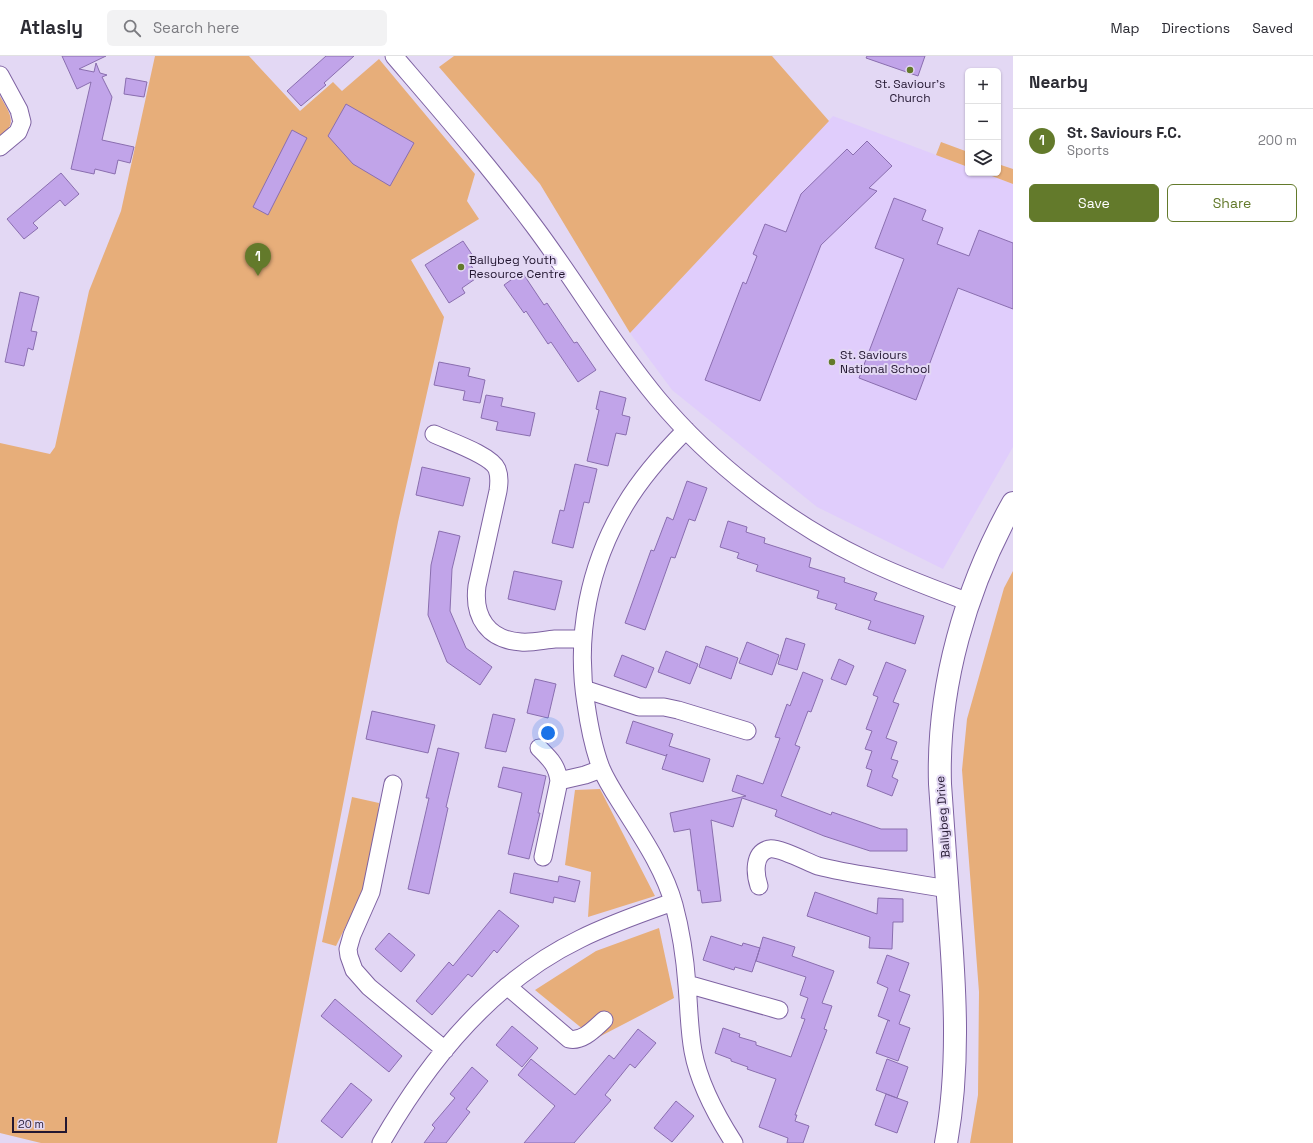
<!DOCTYPE html>
<html lang="en">
<head>
<meta charset="utf-8">
<style>
	body { margin:0; font-family:"Space Grotesk",sans-serif; background:#f2f2f3; color:#2b2b33 }
	.controls { position:absolute; right:12px; top:12px; display:grid; overflow:hidden; border-radius:6px; box-shadow:0 1px 3px #0004 }
	.controls button { width:36px; height:36px; display:grid; place-items:center; padding:0; border:0; border-bottom:1px solid #e1e1e2; background:#fff; color:#2b2b33; font:20px sans-serif }
	.scale { position:absolute; left:12px; bottom:10px; width:55px; box-sizing:border-box; padding-left:4px; border:2px solid #231731; border-top:0; font-size:11px; line-height:14px; white-space:nowrap; color:#231731; -webkit-text-stroke:3px #e3d8f4; paint-order:stroke }
	.you { position:absolute; left:548px; top:677px; width:14px; height:14px; margin:-10px; border:3px solid #fff; border-radius:50%; background:#1a73e8; box-shadow:0 0 0 6px #1a73e833 }
	.badge { display:grid; place-items:center; width:26px; height:26px; border-radius:50%; background:#637a2b; color:#fff; font-size:13px; font-weight:700 }
	.pin { position:absolute; translate:-50% -33px; filter:drop-shadow(0 1px 2px #0008) }
	.pin::after { content:''; position:absolute; top:21px; width:14px; height:12px; background:inherit; clip-path:polygon(0 0,100% 0,50% 100%) }
	.list { margin:0; padding:0; list-style:none }
	h2 { display:flex; justify-content:space-between; align-items:center; height:52px; margin:0; padding:0 16px; font-size:17px }
	h2 small { font-size:13px; font-weight:400; color:#7c7c81 }
	.list li { display:grid; grid-template-columns:26px 1fr auto; gap:12px; align-items:center; box-sizing:border-box; height:64px; padding:0 16px; border-top:1px solid #e1e1e2 }
	.list b { display:block; font-size:15px; white-space:nowrap }
	.list p { margin:0; font-size:13px; white-space:nowrap; color:#7c7c81 }
	.list em { font-size:13px; font-style:normal; color:#7c7c81 }
	.actions { display:flex; gap:8px; padding:12px 16px }
	.actions a { flex:1; padding:9px 0; border:1px solid #637a2b; border-radius:6px; text-align:center; font-size:14px; color:#637a2b }
	.actions .main { background:#637a2b; color:#fff }
	.icon { flex:none; width:22px; height:22px; fill:none; stroke:currentColor; stroke-width:2; stroke-linecap:round; stroke-linejoin:round }
	.map { position:relative; flex:none; width:1013px; height:1087px; overflow:hidden }
	header { display:flex; align-items:center; gap:24px; box-sizing:border-box; height:56px; padding:0 20px; background:#fff; border-bottom:1px solid #e1e1e2 }
	header strong { font-size:19px }
	nav { display:flex; gap:22px; margin-inline-start:auto; font-size:14px }
	.search { width:280px; height:36px; background:#f2f2f3; display:flex; align-items:center; gap:10px; box-sizing:border-box; padding:0 14px; border-radius:6px; color:#7c7c81; font-size:15px }
	main { display:flex }
	aside { flex:1; background:#fff }
	.map>svg:first-child { display:block }
	.built { fill:#e0cdfc }
	.green { fill:#e7ae7a }
	.building { fill:#c1a4e9; stroke:#8a6eaf }
	.lines { fill:none; stroke-linecap:round; stroke-linejoin:round }
	.street-casing { stroke:#7e62a2; stroke-width:19 }
	.secondary-casing { stroke:#7e62a2; stroke-width:24 }
	.street { stroke:#fff; stroke-width:17 }
	.secondary { stroke:#fff; stroke-width:22 }
	.poi-dot { fill:#637a2b; stroke:#e3d8f4; stroke-width:1.5 }
	.labels { text-anchor:middle; stroke-width:4; stroke-linejoin:round; paint-order:stroke }
	.poi-label { font-size:12px; fill:#231731; stroke:#e3d8f4; text-anchor:start }
	.street-label { font-size:12px; fill:#231731; stroke:#e3d8f4 }
</style>
</head>
<body>
<header>
<strong>Atlasly</strong>
<div class="search"><svg class="icon" aria-label="search" viewBox="0 0 24 24"><circle cx="10" cy="10" r="6"/><path d="M15 15l6 6"/></svg>Search here</div>
<nav><a>Map</a><a>Directions</a><a>Saved</a></nav>
</header>
<main>
<div class="map">
<svg width="1013" height="1087" viewBox="0 0 1013 1087">
	<rect width="100%" height="100%" fill="#e3d8f4"/>
	<path class="built" d="M 833,60 L 968,111 L 968,117 L 984,117 L 1013,128 L 1013,391 L 943,513 L 817,451 L 672,334 L 630,277 Z"/>
	<path class="green" d="M 155,0 L 249,0 L 300,55 L 333,26 L 342,35 L 379,3 L 475,118 L 467,145 L 479,163 L 411,204 L 444,261 L 398,466 L 277,1087 L 41,1087 L 0,1077 L 0,387 L 50,398 L 55,391 L 89,235 L 121,155 Z
		M 454,0 L 772,0 L 829,65 L 630,277 L 540,128 L 439,11 Z
		M 0,40 C 9,56 19,68 0,81 Z
		M 941,86 L 968,96 L 968,111 L 936,99 Z
		M 998,108 L 1013,113 L 1013,128 L 984,117 L 998,117 Z
		M 1013,515 L 1013,1087 L 970,1087 L 978,1039 L 979,936 L 962,714 L 967,663 L 1004,532 Z
		M 600,733 L 655,840 L 588,861 L 591,816 L 565,809 L 575,734 Z
		M 352,741 L 379,747 L 373,815 L 336,890 L 322,886 Z
		M 659,872 L 674,942 L 595,983 L 535,934 L 596,895 Z"/>
	<path class="building" d="M 62,0 L 106,0 L 79,13 L 94,16 L 96,7 L 100,17 L 107,19 L 102,21 L 112,41 L 102,84 L 134,91 L 130,107 L 118,104 L 115,118 L 95,113 L 94,118 L 71,113 L 91,26 L 77,33 Z
		M 326,0 L 354,0 L 324,27 L 326,29 L 301,50 L 287,35 Z
		M 867,0 L 925,0 L 918,20 L 866,2 Z
		M 126,22 L 147,26 L 144,41 L 124,38 Z
		M 346,48 L 414,87 L 390,130 L 353,108 L 328,80 Z
		M 292,74 L 307,82 L 268,159 L 253,151 Z
		M 867,85 L 892,110 L 869,132 L 877,135 L 821,189 L 760,345 L 705,324 L 743,226 L 746,228 L 757,200 L 753,198 L 765,168 L 786,176 L 801,138 L 847,93 L 853,99 Z
		M 61,117 L 79,138 L 65,150 L 60,144 L 47,155 L 33,167 L 38,172 L 24,183 L 7,163 Z
		M 894,142 L 926,154 L 922,164 L 943,172 L 937,188 L 969,200 L 979,174 L 1013,187 L 1013,253 L 958,232 L 916,344 L 859,322 L 904,203 L 875,192 Z
		M 463,185 L 475,203 L 469,206 L 478,221 L 462,232 L 465,237 L 449,247 L 425,209 Z
		M 522,216 L 544,249 L 547,247 L 574,287 L 577,286 L 596,314 L 578,326 L 551,286 L 548,288 L 526,255 L 524,257 L 504,229 Z
		M 20,236 L 39,241 L 31,275 L 37,276 L 33,294 L 28,292 L 24,310 L 5,306 Z
		M 439,306 L 470,312 L 468,320 L 485,324 L 480,347 L 463,344 L 465,335 L 434,329 Z
		M 600,335 L 626,342 L 622,359 L 630,361 L 626,379 L 616,377 L 608,410 L 587,405 L 599,354 L 596,353 Z
		M 486,339 L 503,342 L 501,350 L 535,357 L 530,380 L 496,374 L 498,366 L 481,362 Z
		M 575,408 L 597,413 L 589,447 L 584,446 L 573,492 L 552,487 L 560,454 L 564,455 Z
		M 422,411 L 470,422 L 463,450 L 416,439 Z
		M 687,425 L 707,432 L 695,465 L 689,463 L 675,502 L 671,501 L 645,574 L 625,567 L 651,494 L 654,495 L 667,461 L 673,464 Z
		M 728,465 L 747,471 L 746,476 L 765,482 L 764,487 L 811,502 L 809,511 L 845,522 L 844,526 L 877,537 L 874,544 L 924,560 L 915,588 L 868,573 L 871,565 L 835,553 L 837,548 L 817,542 L 819,535 L 756,515 L 758,509 L 737,502 L 739,497 L 720,491 Z
		M 439,475 L 460,480 L 452,513 L 450,555 L 466,592 L 492,611 L 480,629 L 447,606 L 428,559 L 431,509 Z
		M 514,515 L 562,525 L 555,554 L 508,543 Z
		M 786,582 L 805,588 L 797,614 L 778,608 Z
		M 747,586 L 779,599 L 772,619 L 739,607 Z
		M 706,590 L 738,602 L 731,623 L 699,611 Z
		M 666,595 L 698,608 L 690,628 L 658,616 Z
		M 622,599 L 654,612 L 646,632 L 614,620 Z
		M 839,603 L 854,610 L 846,629 L 831,623 Z
		M 886,606 L 906,614 L 893,646 L 899,648 L 886,682 L 897,686 L 891,703 L 898,705 L 892,721 L 898,724 L 892,740 L 867,730 L 872,714 L 866,712 L 872,695 L 865,693 L 872,675 L 866,673 L 878,641 L 873,639 Z
		M 803,616 L 823,624 L 811,656 L 808,655 L 795,689 L 800,691 L 781,740 L 831,759 L 832,756 L 881,773 L 907,773 L 907,795 L 870,795 L 824,780 L 775,760 L 777,754 L 742,742 L 733,771 L 711,764 L 721,845 L 702,847 L 700,834 L 698,835 L 690,773 L 674,776 L 670,757 L 746,740 L 732,735 L 737,719 L 763,728 L 780,682 L 775,681 L 787,648 L 790,650 Z
		M 535,623 L 556,628 L 548,662 L 527,657 Z
		M 372,655 L 435,669 L 428,697 L 366,683 Z
		M 493,658 L 515,663 L 506,696 L 485,692 Z
		M 633,665 L 673,678 L 669,690 L 710,703 L 703,726 L 662,713 L 667,698 L 666,700 L 626,687 Z
		M 438,692 L 459,697 L 446,751 L 448,752 L 429,838 L 408,833 L 429,742 L 426,742 Z
		M 503,711 L 546,720 L 538,757 L 540,757 L 529,803 L 508,798 L 522,737 L 498,731 Z
		M 514,817 L 558,826 L 559,820 L 580,825 L 575,846 L 554,841 L 553,847 L 510,837 Z
		M 815,836 L 877,858 L 878,842 L 903,843 L 903,866 L 893,866 L 892,893 L 869,892 L 870,881 L 807,860 Z
		M 499,854 L 519,870 L 497,897 L 494,894 L 472,921 L 468,918 L 432,959 L 416,945 L 449,906 L 453,910 Z
		M 389,877 L 415,899 L 401,916 L 375,893 Z
		M 711,880 L 742,890 L 743,887 L 760,892 L 752,916 L 735,911 L 734,914 L 703,904 Z
		M 763,881 L 795,891 L 792,900 L 834,915 L 822,947 L 832,950 L 824,973 L 827,974 L 795,1059 L 797,1059 L 795,1065 L 809,1070 L 803,1087 L 787,1087 L 788,1082 L 759,1071 L 776,1023 L 747,1013 L 748,1011 L 731,1005 L 731,1003 L 715,997 L 723,972 L 740,978 L 739,981 L 756,986 L 756,989 L 791,1001 L 805,963 L 801,962 L 808,942 L 800,939 L 806,921 L 756,905 Z
		M 887,899 L 909,907 L 899,935 L 910,939 L 899,968 L 910,972 L 898,1005 L 876,997 L 888,964 L 890,965 L 878,960 L 888,932 L 877,927 Z
		M 335,943 L 402,1000 L 389,1016 L 321,960 Z
		M 512,970 L 538,992 L 522,1011 L 496,989 Z
		M 638,973 L 656,987 L 635,1012 L 630,1008 L 605,1039 L 611,1044 L 574,1087 L 524,1087 L 555,1050 L 518,1019 L 531,1003 L 575,1039 L 609,999 L 614,1003 Z
		M 887,1003 L 908,1011 L 897,1042 L 876,1034 Z
		M 472,1011 L 488,1025 L 466,1053 L 470,1056 L 446,1087 L 424,1087 L 435,1072 L 432,1069 L 455,1042 L 450,1038 Z
		M 351,1027 L 372,1044 L 342,1082 L 321,1065 Z
		M 886,1038 L 908,1046 L 897,1077 L 875,1069 Z
		M 676,1045 L 694,1060 L 672,1086 L 654,1072 Z"/>
	<g class="lines">
		<defs>
			<path id="street" d="M 394,0 C 442,56 490,111 534,170 C 576,226 612,288 657,342 C 711,407 787,466 864,503 C 898,520 934,533 969,546
				M 0,19 L 19,54 L 22,66 L 18,76 L 0,91
				M 686,374 C 663,397 641,422 625,449 C 589,509 575,579 586,648 C 589,669 593,691 601,712 C 606,724 613,735 620,746 C 640,778 664,812 674,849 C 681,875 685,902 687,929 C 689,951 689,973 693,995 C 699,1028 716,1059 734,1087
				M 434,378 C 449,385 491,399 497,413 C 500,421 499,428 498,435 L 477,530 C 473,561 488,584 521,586 C 532,587 544,584 555,583 C 564,583 573,583 582,583
				M 584,633 L 639,651 L 664,651 L 678,654 L 747,675
				M 539,692 C 550,703 557,709 559,725 L 543,801
				M 559,725 L 585,719 L 601,713
				M 393,728 L 371,836 L 352,879 L 348,893 L 349,900 L 354,914 L 369,931 L 445,994
				M 759,830 C 755,818 753,797 769,793 C 779,791 807,806 818,810 C 837,815 856,818 875,821 C 899,825 923,829 948,833
				M 687,928 L 779,954
				M 507,930 L 569,983 C 583,986 595,972 604,964
				M 381,1087 C 428,1005 493,925 580,883 C 610,868 642,857 673,846"/>
			<path id="secondary" d="M 946,1087 C 960,1010 955,932 949,855 C 946,812 943,770 940,728 C 937,630 966,531 1013,447"/>
		</defs>
		<use href="#street" class="street-casing"/>
		<use href="#secondary" class="secondary-casing"/>
		<use href="#street" class="street"/>
		<use href="#secondary" class="secondary"/>
	</g>
	<g class="poi-dot">
		<circle cx="910" cy="14" r="4"/>
		<circle cx="461" cy="211" r="4"/>
		<circle cx="832" cy="306" r="4"/>
	</g>
	<g class="labels">
		<g class="poi-label">
			<text x="910" y="32" text-anchor="middle">St. Saviour's<tspan x="910" dy="14">Church</tspan></text>
			<text x="469" y="208">Ballybeg Youth<tspan x="469" dy="14">Resource Centre</tspan></text>
			<text x="840" y="303">St. Saviours<tspan x="840" dy="14">National School</tspan></text>
		</g>
		<g class="street-label">
			<text transform="translate(943 761) rotate(-94)" y="4">Ballybeg Drive</text>
		</g>
	</g>
</svg>
<div class="controls">
<button>+</button>
<button>−</button>
<button><svg class="icon" aria-label="layers" viewBox="0 0 24 24"><path d="M12 4l9 5-9 5-9-5zM3 14l9 5 9-5"/></svg></button>
</div>
<div class="scale">20 m</div>
<div class="you"></div>
<div class="pin badge" style="left:258px;top:220px">1</div>
</div>
<aside>
<h2>Nearby<small></small></h2>
<ul class="list">
<li><span class="badge">1</span><div><b>St. Saviours F.C.</b><p>Sports</p></div><em>200 m</em></li>
</ul>
<div class="actions"><a class="main">Save</a><a>Share</a></div>
</aside>
</main>
</body>
</html>
